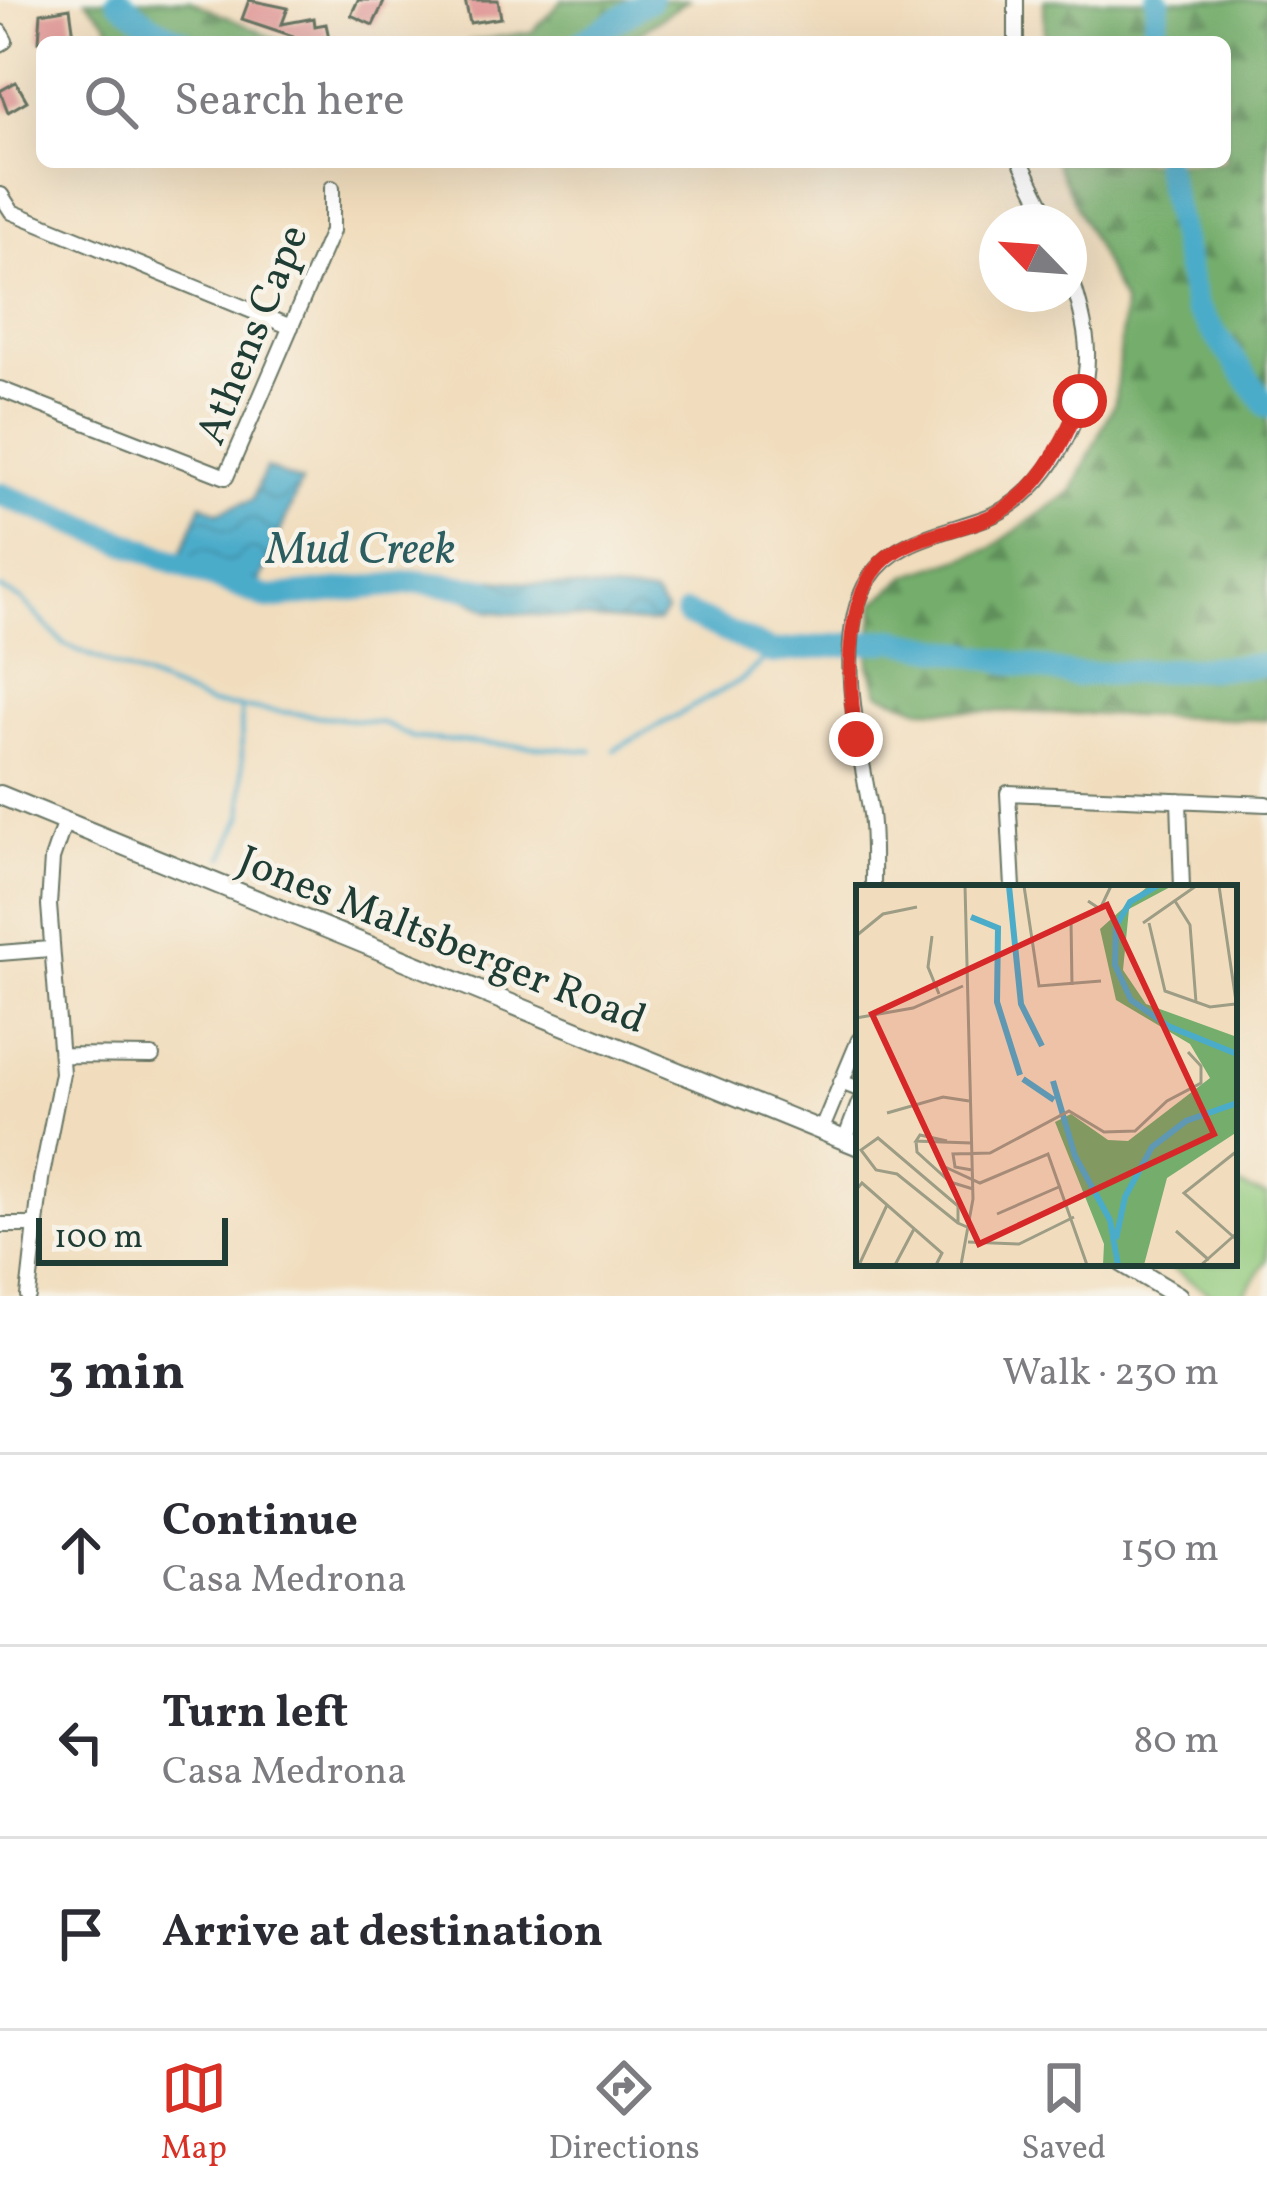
<!DOCTYPE html>
<html lang="en">
<head>
<meta charset="utf-8">
<style>
	body { margin:0; font-family:Vollkorn,serif; background:#f7f7f7; color:#2b2b33 }
	.compass { position:absolute; left:979px; top:204px; width:108px; height:108px; border-radius:50%; background:#fff; box-shadow:0 12px 48px #0002; rotate:295deg }
	.scale { position:absolute; left:36px; bottom:30px; width:192px; box-sizing:border-box; padding-left:12px; border:6px solid #1f3d34; border-top:0; font-size:33px; line-height:42px; white-space:nowrap; color:#1f3d34; -webkit-text-stroke:9px #f7f3e8; paint-order:stroke }
	.stop { position:absolute; width:36px; height:36px; margin:-27px; border:9px solid #d93025; border-radius:50%; background:#fff }
	.stop.end { background:#d93025; border-color:#fff; box-shadow:0 3px 12px #0008 }
	.list { margin:0; padding:0; list-style:none }
	h2 { display:flex; justify-content:space-between; align-items:center; height:156px; margin:0; padding:0 48px; font-size:51px }
	h2 small { font-size:39px; font-weight:400; color:#7c7c81 }
	.list li { display:grid; grid-template-columns:78px 1fr auto; gap:36px; align-items:center; box-sizing:border-box; height:192px; padding:0 48px; border-top:3px solid #e1e1e2 }
	.list b { display:block; font-size:45px; white-space:nowrap }
	.list p { margin:0; font-size:39px; white-space:nowrap; color:#7c7c81 }
	.list em { font-size:39px; font-style:normal; color:#7c7c81 }
	.icon { flex:none; width:66px; height:66px; fill:none; stroke:currentColor; stroke-width:2; stroke-linecap:round; stroke-linejoin:round }
	.map { position:relative; flex:none; width:1267px; height:1296px; overflow:hidden }
	.search { position:absolute; background:#fff; box-shadow:0 12px 48px #0002; left:36px; right:36px; top:36px; height:132px; display:flex; align-items:center; gap:30px; box-sizing:border-box; padding:0 42px; border-radius:18px; color:#7c7c81; font-size:45px }
	.sheet { height:732px; background:#fff }
	nav { display:flex; justify-content:space-around; align-items:center; box-sizing:border-box; height:168px; border-top:3px solid #e1e1e2; background:#fff; font-size:33px; color:#7c7c81 }
	nav a { display:grid; justify-items:center; gap:6px }
	nav .on { color:#d93025 }
	.map>svg:first-child { display:block }
	.green { fill:#90c97c; stroke:#588358; stroke-width:3 }
	.forest { fill:url(#forest-firs); stroke:#4a7550; stroke-width:3 }
	.water { fill:url(#water-waves); stroke:#35747f; stroke-width:3 }
	.lines { fill:none; stroke-linecap:round; stroke-linejoin:round }
	.stream { stroke:#4bacca; stroke-width:4.5 }
	.river { stroke:#4bacca; stroke-width:24 }
	.building { fill:#de8c8c }
	.street-casing { stroke:#687564; stroke-width:18 }
	.secondary-casing { stroke:#687564; stroke-width:22 }
	.street { stroke:#fff; stroke-width:14 }
	.secondary { stroke:#fff; stroke-width:18 }
	.route { stroke:#d93025; stroke-width:15 }
	.labels { text-anchor:middle; stroke-width:9; stroke-linejoin:round; paint-order:stroke }
	.street-label { font-size:42px; fill:#1f3d34; stroke:#f7f3e8 }
	.water-label { font-size:45px; font-style:italic; fill:#2c5e61; stroke:#f7f3e8 }
	.inset-river { fill:none; stroke:#4bacca; stroke-width:6 }
	.inset-road { fill:none; stroke:#9d9d86; stroke-width:3 }
	.view { fill:#d62828; fill-opacity:0.15; stroke:#d62828; stroke-width:6 }
	.inset-edge { fill:none; stroke:#1f3d34; stroke-width:6 }
</style>
</head>
<body>
<div class="map">
<svg width="1267" height="1296" viewBox="0 0 1267 1296">
	<defs>
		<pattern id="forest-firs" width="22" height="20" patternUnits="userSpaceOnUse" patternTransform="scale(3)"><rect width="22" height="20" fill="#74ad6c"/><path d="M5 1l3.5 6h-7zM16 11l3.5 6h-7z" fill="#5f8e5a"/></pattern>
		<pattern id="water-waves" width="16" height="10" patternUnits="userSpaceOnUse" patternTransform="scale(3)"><rect width="16" height="10" fill="#4bacca"/><path d="M0 5q4-4 8 0t8 0" fill="none" stroke="#3e8da5"/></pattern>
	</defs>
	<rect width="100%" height="100%" fill="#f7f3e8"/>
	<filter id="ink" filterUnits="userSpaceOnUse"><feTurbulence type="fractalNoise" baseFrequency=".00833" numOctaves="2"/><feDisplacementMap in="SourceGraphic" scale="24" xChannelSelector="R" yChannelSelector="G"/><feConvolveMatrix kernelMatrix="1 2 1 2 8 2 1 2 1" color-interpolation-filters="sRGB"/></filter>
	<filter id="wash" filterUnits="userSpaceOnUse"><feTurbulence type="fractalNoise" baseFrequency=".004" numOctaves="4" result="noise"/><feDisplacementMap in="SourceGraphic" scale="48" xChannelSelector="R" yChannelSelector="G"/><feGaussianBlur stdDeviation="2.7" result="paint"/><feColorMatrix in="noise" values="0 0 0 0 0 0 0 0 0 0 0 0 0 0 0 0 0 1.4 0 .05"/><feComposite in="paint" operator="in"/></filter>
	<g filter="url(#wash)">
		<rect width="100%" height="100%" fill="#f1ddbd"/>
		<path class="green" d="M 1234,1184 L 1267,1196 L 1267,1260 L 1243,1296 L 1213,1296 L 1164,1263 L 1234,1263 Z"/>
		<path class="forest" d="M 86,0 L 189,0 L 282,42 L 105,42 L 109,25 Z
			M 563,0 L 688,0 L 626,42 L 467,42 L 532,32 Z
			M 1044,0 L 1267,0 L 1267,720 L 921,709 L 879,693 L 869,665 L 875,603 L 908,575 L 990,549 L 1072,491 L 1115,402 L 1124,305 L 1055,162 L 1225,162 L 1225,42 L 1045,42 Z"/>
		<path class="water" d="M 266,468 L 301,482 L 257,587 L 180,557 L 202,504 L 218,512 L 252,500 Z
			M 474,578 L 654,595 L 666,612 L 658,622 L 648,623 L 491,612 L 458,594 L 460,582 Z"/>
		<g class="lines">
			<path class="stream" d="M 0,589 L 22,600 L 65,645 L 210,704 L 381,723 L 414,738 L 592,751
				M 614,750 L 743,679 L 772,652
				M 224,857 L 243,814 L 241,708"/>
			<path class="river" d="M 118,0 L 156,29 L 184,42
				M 581,42 L 650,0
				M 1154,42 L 1158,0
				M 1164,162 L 1195,306 L 1267,406
				M 0,494 L 268,598 L 418,582 L 487,590
				M 687,614 L 772,652 L 894,640 L 1074,675 L 1267,665"/>
		</g>
		<g id="blocks">
			<path class="building" d="M 249,0 L 288,8 L 282,24 L 314,18 L 315,26 L 326,24 L 329,38 L 294,42 L 293,36 L 242,19 Z
				M 358,0 L 385,0 L 373,25 L 351,15 Z
				M 465,0 L 498,0 L 501,18 L 470,23 Z
				M 70,8 L 74,36 L 39,41 L 41,13 Z
				M 16,82 L 27,101 L 8,112 L 0,91 Z"/>
		</g>
	</g>
	<g filter="url(#ink)">
		<use href="#blocks" fill-opacity="0" stroke="#687564" stroke-width="3"/>
		<g class="lines">
			<defs>
				<path id="street" d="M 1016,0 L 1016,42
					M 0,32 L 5,41 L 0,44
					M 1021,162 L 1051,222
					M 1,195 L 12,212 L 291,327
					M 0,389 L 226,477 L 332,231 L 332,188
					M 1179,800 L 1182,888
					M 873,888 C 873,864 874,838 871,814 C 861,750 831,639 869,579 C 895,538 946,533 988,517 C 1048,494 1089,412 1087,351 C 1086,324 1077,296 1069,270
					M 1013,888 L 1008,793 L 1267,804
					M 0,953 L 50,949
					M 63,1055 L 152,1056
					M 841,1082 L 859,1089
					M 821,1131 L 859,1040
					M 845,1140 L 859,1103
					M 0,1225 L 36,1225
					M 28,1296 L 41,1180 L 62,1073 L 49,905 L 52,859 L 65,821"/>
				<path id="secondary" d="M 0,795 L 859,1146
					M 1123,1263 L 1178,1296"/>
			</defs>
			<use href="#street" class="street-casing"/>
			<use href="#secondary" class="secondary-casing"/>
			<use href="#street" class="street"/>
			<use href="#secondary" class="secondary"/>
		</g>
	</g>
	<g class="lines" filter="url(#ink)">
		<path class="route" d="M 856,739 C 848,685 840,583 897,550 C 926,533 962,530 992,516 C 1038,494 1063,445 1080,401"/>
	</g>
	<g class="labels">
		<g class="street-label">
			<text transform="translate(250 334) rotate(-68)" y="15">Athens Cape</text>
			<text transform="translate(443 938) rotate(22)" y="15">Jones Maltsberger Road</text>
		</g>
		<g class="water-label">
			<text x="361" y="563">Mud Creek</text>
		</g>
	</g>
	<g transform="translate(856 885)">
		<rect width="381" height="381" fill="#f1ddbd"/>
		<path d="M 292,1 L 316,1 L 273,24 L 267,85 L 290,119 L 381,152 L 381,247 L 311,293 L 288,380 L 247,380 L 248,359 L 199,237 L 215,229 L 252,255 L 272,256 L 354,193 L 334,159 L 260,115 L 244,44 Z" fill="#74ad6c"/>
		<path class="inset-river" d="M 153,1 L 165,119 L 186,161M 301,1 L 274,17 L 260,41 L 259,80 L 275,115 L 312,141 L 381,169M 115,32 L 142,43 L 141,117 L 164,190M 167,194 L 198,215M 197,196 L 219,271 L 254,335 L 262,380M 260,354 L 269,312 L 296,262 L 330,236 L 381,218"/>
		<path class="inset-road" d="M 168,1 L 183,101 L 245,96M 363,1 L 381,123M 232,16 L 244,24 L 255,1M 319,16 L 334,40 L 340,117M 215,36 L 216,100M 287,38 L 340,1M 293,38 L 309,106 L 354,122 L 379,119M 0,51 L 27,29 L 61,22M 76,51 L 72,82 L 83,109M 0,133 L 57,123 L 107,101M 31,228 L 87,212 L 113,216M 60,256 L 61,267 L 94,297 L 117,304M 91,256 L 64,250 L 60,256 L 115,258M 381,266 L 328,308 L 381,355M 89,282 L 124,298 L 192,269 L 231,380M 116,285 L 99,282 L 97,269 L 134,268 L 213,226 L 248,247 L 279,246 L 311,216 L 345,198 L 345,181 L 332,167M 0,305 L 6,298 L 86,368 L 80,380M 141,329 L 205,301M 102,338 L 41,289 L 20,285 L 5,265 L 22,253 L 102,321 L 102,338 L 111,342M 320,346 L 353,375M 112,357 L 163,359 L 218,332M 3,380 L 31,320M 39,380 L 58,344M 105,380 L 117,314 L 109,1M 345,380 L 381,348"/>
		<path class="view" d="M 251,20 L 358,249 L 123,359 L 16,129 Z"/>
		<rect width="381" height="381" class="inset-edge"/>
	</g>
</svg>
<svg class="compass" viewBox="-18 -18 36 36"><path d="M0-13l5 13h-10z" fill="#e53935"/><path d="M0 13l5-13h-10z" fill="#7c7c81"/></svg>
<div class="scale">100 m</div>
<div class="stop" style="left:1080px;top:401px"></div>
<div class="stop end" style="left:856px;top:739px"></div>
<div class="search"><svg class="icon" aria-label="search" viewBox="0 0 24 24"><circle cx="10" cy="10" r="6"/><path d="M15 15l6 6"/></svg>Search here</div>
</div>
<section class="sheet">
<h2>3 min<small>Walk · 230 m</small></h2>
<ul class="list">
<li><svg class="icon" aria-label="ahead" viewBox="0 0 24 24"><path d="M12 20V5M6 11l6-6 6 6"/></svg><div><b>Continue</b><p>Casa Medrona</p></div><em>150 m</em></li>
<li><svg class="icon" aria-label="left" viewBox="0 0 24 24"><path d="M17 20v-9H6M10 6l-5 5 5 5"/></svg><div><b>Turn left</b><p>Casa Medrona</p></div><em>80 m</em></li>
<li><svg class="icon" aria-label="arrive" viewBox="0 0 24 24"><path d="M6 21V4h12l-3 4 3 4H6"/></svg><div><b>Arrive at destination</b></div></li>
</ul>
</section>
<nav>
<a class="on"><svg class="icon" aria-label="map" viewBox="0 0 24 24"><path d="M3 6l6-2 6 2 6-2v14l-6 2-6-2-6 2zM9 4v14M15 6v14"/></svg>Map</a>
<a><svg class="icon" aria-label="directions" viewBox="0 0 24 24"><path d="M12 3l9 9-9 9-9-9zM9 14v-3h6M13 9l2 2-2 2"/></svg>Directions</a>
<a><svg class="icon" aria-label="saved" viewBox="0 0 24 24"><path d="M7 4h10v16l-5-4-5 4z"/></svg>Saved</a>
</nav>
</body>
</html>
